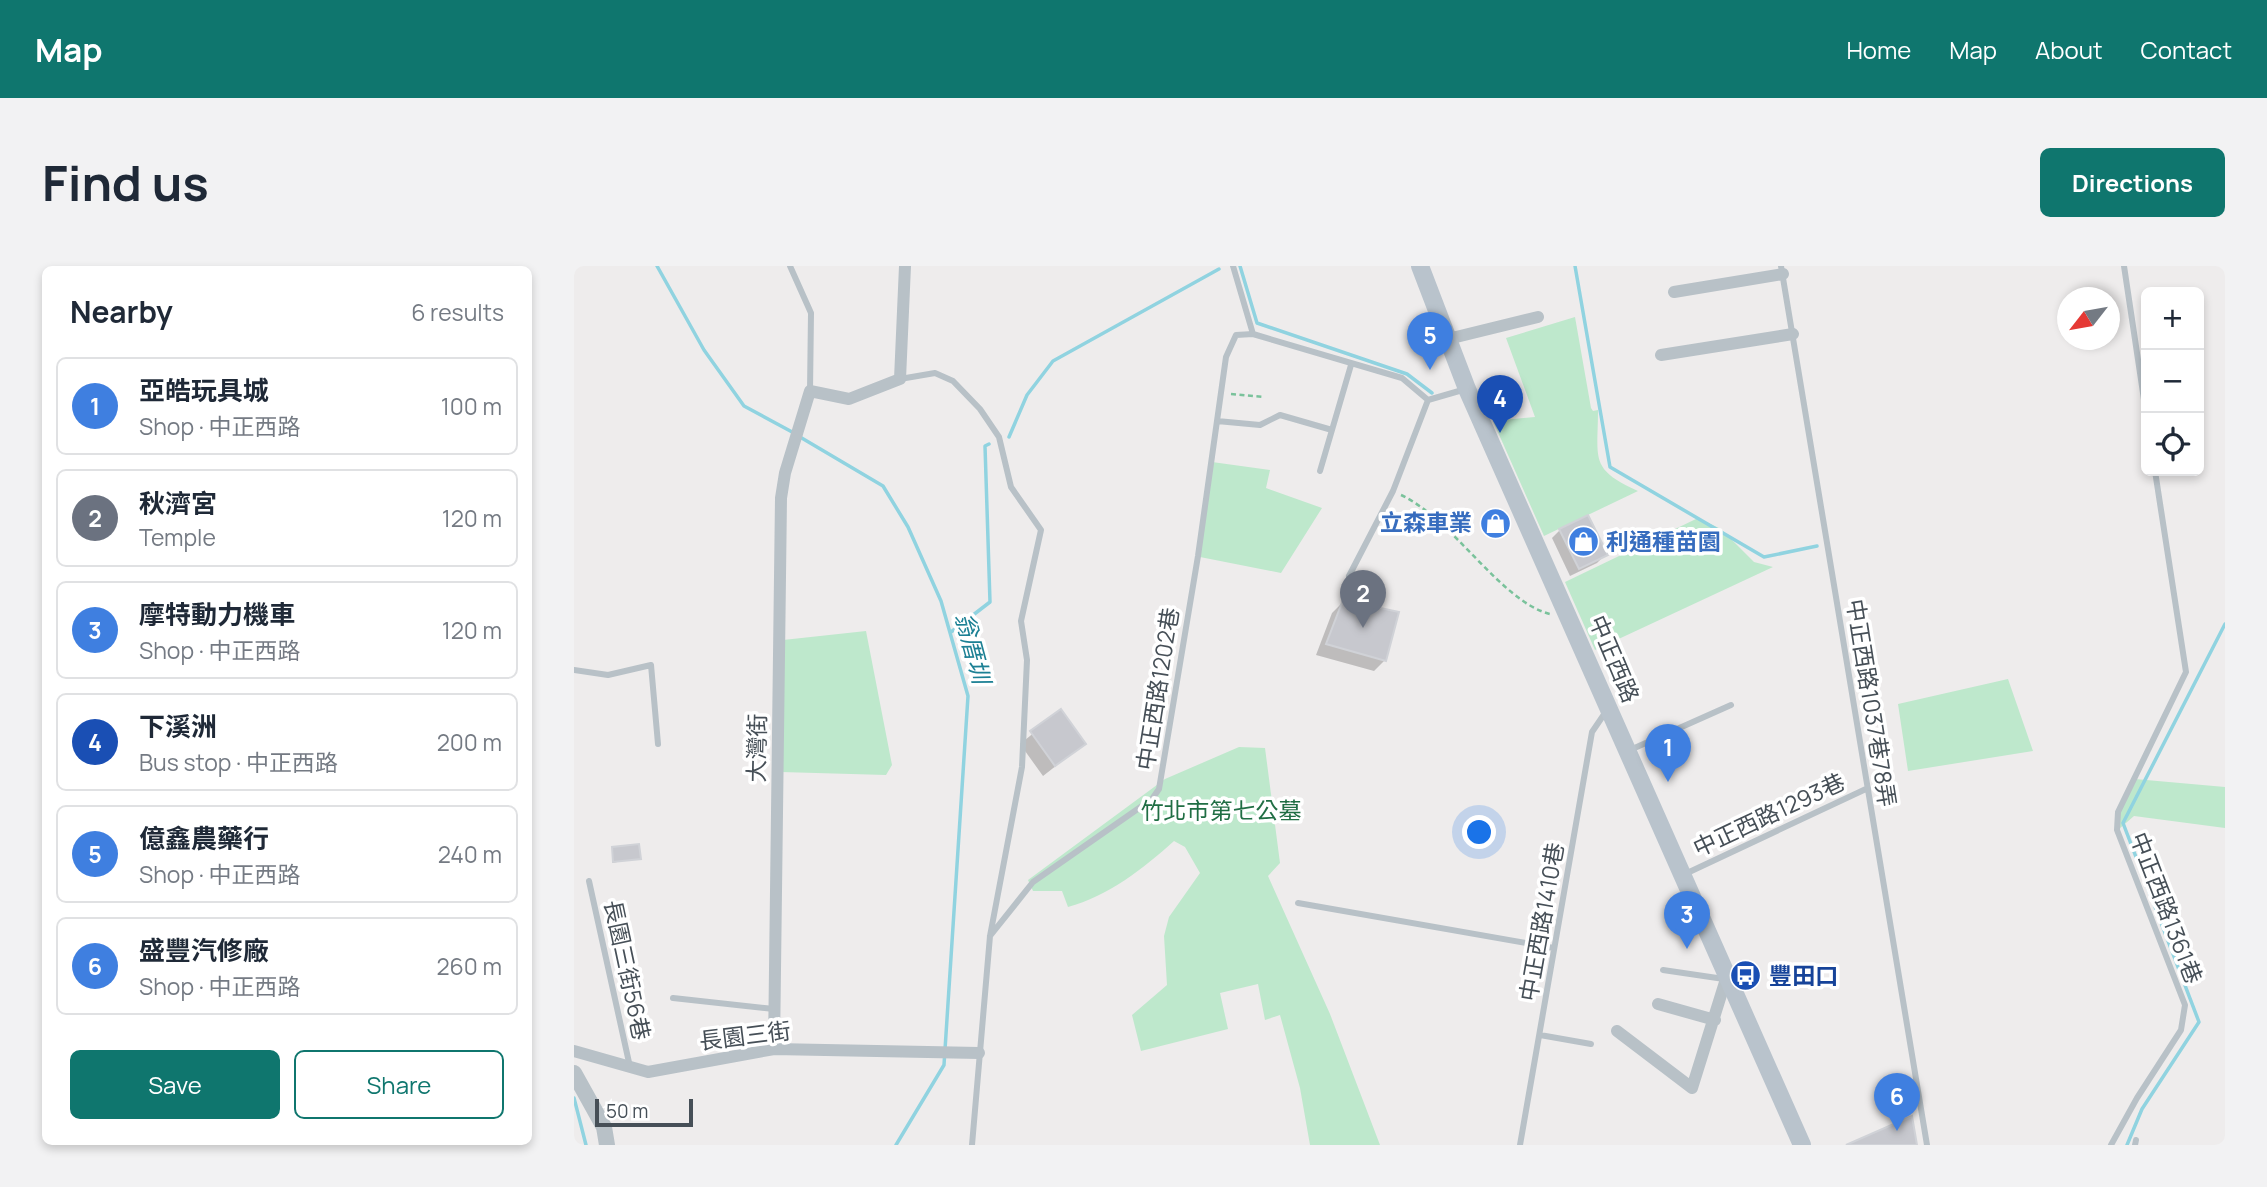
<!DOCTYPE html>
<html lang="en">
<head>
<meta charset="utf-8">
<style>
	body { margin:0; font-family:Manrope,"Noto Sans TC",sans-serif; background:#f2f2f3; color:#1f2937 }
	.controls { position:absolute; right:21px; top:21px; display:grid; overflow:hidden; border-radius:10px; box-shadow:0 4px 10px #0003 }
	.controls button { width:63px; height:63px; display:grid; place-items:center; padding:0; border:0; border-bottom:2px solid #e0e1e3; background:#fff; color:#1f2937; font:35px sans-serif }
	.compass { position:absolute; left:1483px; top:21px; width:63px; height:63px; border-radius:50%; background:#fff; box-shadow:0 4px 10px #0003; rotate:239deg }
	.scale { position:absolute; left:21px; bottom:18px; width:98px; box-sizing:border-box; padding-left:7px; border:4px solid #464f57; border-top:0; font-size:19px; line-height:24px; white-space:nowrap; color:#464f57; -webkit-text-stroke:5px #fff; paint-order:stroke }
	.you { position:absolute; left:906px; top:567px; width:24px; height:24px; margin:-18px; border:5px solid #fff; border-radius:50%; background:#1a73e8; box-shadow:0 0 0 10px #1a73e833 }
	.badge { display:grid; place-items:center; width:46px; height:46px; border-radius:50%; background:#0f766e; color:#fff; font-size:23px; font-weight:700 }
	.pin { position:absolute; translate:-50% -58px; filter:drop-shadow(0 2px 4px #0008) }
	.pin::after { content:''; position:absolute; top:37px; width:24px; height:21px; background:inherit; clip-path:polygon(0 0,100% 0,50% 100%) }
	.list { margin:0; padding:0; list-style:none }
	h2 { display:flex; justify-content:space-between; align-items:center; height:91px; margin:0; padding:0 28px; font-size:30px }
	h2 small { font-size:23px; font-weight:400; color:#747a83 }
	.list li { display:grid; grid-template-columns:46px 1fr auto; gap:21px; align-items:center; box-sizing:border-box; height:98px; margin:0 14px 14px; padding:0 14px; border:2px solid #e0e1e3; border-radius:10px }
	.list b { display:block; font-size:26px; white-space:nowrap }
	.list p { margin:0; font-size:23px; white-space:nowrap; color:#747a83 }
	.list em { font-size:23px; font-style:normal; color:#747a83 }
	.actions { display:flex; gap:14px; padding:21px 28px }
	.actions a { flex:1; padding:16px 0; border:2px solid #0f766e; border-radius:10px; text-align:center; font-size:24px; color:#0f766e }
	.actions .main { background:#0f766e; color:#fff }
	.icon { flex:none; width:38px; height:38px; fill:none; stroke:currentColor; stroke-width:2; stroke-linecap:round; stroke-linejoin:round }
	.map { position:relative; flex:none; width:1651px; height:879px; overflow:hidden; border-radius:10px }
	header { display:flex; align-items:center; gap:42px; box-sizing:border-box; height:98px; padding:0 35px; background:#0f766e; color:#fff }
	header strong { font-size:33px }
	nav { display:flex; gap:38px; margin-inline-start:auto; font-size:24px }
	.intro { display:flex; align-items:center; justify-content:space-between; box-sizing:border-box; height:168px; padding:0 42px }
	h1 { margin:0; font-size:49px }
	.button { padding:18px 32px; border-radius:10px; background:#0f766e; color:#fff; font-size:24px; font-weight:700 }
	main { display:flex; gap:42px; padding:0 42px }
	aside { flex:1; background:#fff; border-radius:10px; box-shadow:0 4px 10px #0003 }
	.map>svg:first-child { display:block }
	.green { fill:#bee8cc }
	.shadow { fill:#0003 }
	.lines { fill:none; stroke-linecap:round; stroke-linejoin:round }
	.stream { stroke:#90d3e0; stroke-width:3.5 }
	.building { fill:#c7c8ce; stroke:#d0d2d7; stroke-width:2 }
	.path { stroke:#7ac29b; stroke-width:2.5; stroke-dasharray:5 3.5; stroke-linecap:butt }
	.service { stroke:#b8c1c7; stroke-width:6 }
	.minor { stroke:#b8c1c7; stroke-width:12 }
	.tertiary { stroke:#b8c1c7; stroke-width:16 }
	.secondary { stroke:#b9c3cc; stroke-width:18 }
	.labels { text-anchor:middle; stroke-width:7; stroke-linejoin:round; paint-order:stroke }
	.shop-label { font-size:23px; font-weight:bold; fill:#366cbe; stroke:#fff; text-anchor:end }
	.street-label { font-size:23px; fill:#464f57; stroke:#fff }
	.park-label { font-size:23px; fill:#206e44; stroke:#fff }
	.transit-label { font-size:23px; font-weight:bold; fill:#164399; stroke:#fff; text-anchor:start }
	.water-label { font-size:24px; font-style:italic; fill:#1c8094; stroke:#fff }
</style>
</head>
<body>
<header>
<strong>Map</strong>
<nav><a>Home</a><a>Map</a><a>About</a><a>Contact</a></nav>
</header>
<div class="intro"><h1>Find us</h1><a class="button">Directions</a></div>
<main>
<aside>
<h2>Nearby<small>6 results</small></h2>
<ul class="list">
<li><span class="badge" style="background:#3f7fe0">1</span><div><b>亞皓玩具城</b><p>Shop · 中正西路</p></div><em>100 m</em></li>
<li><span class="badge" style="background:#6b7280">2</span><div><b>秋濟宮</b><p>Temple</p></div><em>120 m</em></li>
<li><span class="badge" style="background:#3f7fe0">3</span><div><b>摩特動力機車</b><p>Shop · 中正西路</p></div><em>120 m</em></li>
<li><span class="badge" style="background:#1a4fb4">4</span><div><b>下溪洲</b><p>Bus stop · 中正西路</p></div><em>200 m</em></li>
<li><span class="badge" style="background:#3f7fe0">5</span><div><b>億鑫農藥行</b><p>Shop · 中正西路</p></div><em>240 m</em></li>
<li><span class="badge" style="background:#3f7fe0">6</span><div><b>盛豐汽修廠</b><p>Shop · 中正西路</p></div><em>260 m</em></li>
</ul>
<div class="actions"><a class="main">Save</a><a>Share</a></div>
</aside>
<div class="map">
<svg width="1651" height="879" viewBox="0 0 1651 879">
	<rect width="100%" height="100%" fill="#eeecec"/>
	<path class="green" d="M 1001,51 L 1017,142 L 1019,145 L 1024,144 C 1024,193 1015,203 1064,225 L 970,270 L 919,155 L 961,151 L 932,72 Z
		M 638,196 L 696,204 L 692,222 L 748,242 L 707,307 L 626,291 Z
		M 1124,252 L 1147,263 L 1180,296 L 1199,301 L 1021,384 L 991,316 Z
		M 292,365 L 318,499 L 312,509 L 207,506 L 209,374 Z
		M 1434,413 L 1459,485 L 1334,505 L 1324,438 Z
		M 665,481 L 691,482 L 706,597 L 694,610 L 756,748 L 806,879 L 736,879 L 726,822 L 706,749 L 691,754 L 684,718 L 646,727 L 654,763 L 567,785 L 558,749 L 593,719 L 590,670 L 595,651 L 626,607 L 611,581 L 600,575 C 569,603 534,630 494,641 L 488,625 L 459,625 L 454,614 L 591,513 Z
		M 1561,513 L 1651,521 L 1651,562 L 1560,550 L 1545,563 L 1545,545 Z"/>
	<path class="shadow" d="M 986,264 L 1031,289 L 1023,297 L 996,310 L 978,272 Z
		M 769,336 L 811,394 L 800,405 L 742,389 L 758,347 Z
		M 487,445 L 510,478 L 469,510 L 446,478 Z
		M 39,582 L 65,592 L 38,597 Z"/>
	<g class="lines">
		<path class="stream" d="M 83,0 L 130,84 L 170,140 L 220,167
			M 666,0 L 683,57 L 833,108 L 858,127
			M 1001,0 L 1036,201 L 1190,291 L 1243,280
			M 226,171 L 309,220 L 334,261 L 367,335 L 394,430 L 370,799 L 322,879
			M 435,171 L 453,129 L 479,95 L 645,3
			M 377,366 L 416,336 L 411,180 L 415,178
			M 0,832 L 12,879
			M 1553,879 L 1568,843 L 1625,756 L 1549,557 L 1651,358"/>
	</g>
	<path class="building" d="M 1014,249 L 1034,289 L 1005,303 L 985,263 Z
		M 769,334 L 825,346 L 812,395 L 752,378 Z
		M 487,443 L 512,478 L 481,500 L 456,465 Z
		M 65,578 L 67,593 L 39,596 L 38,581 Z
		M 1338,850 L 1343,879 L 1272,879 Z"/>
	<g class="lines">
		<path class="path" d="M 657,128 L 690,131
			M 827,229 C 879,253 927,336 976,348"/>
		<path class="service" d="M 216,0 L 237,47 L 236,125
			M 659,0 L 679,68
			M 1207,0 L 1353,879
			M 1550,0 L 1572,147
			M 326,113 L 361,107 L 379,115 L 406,143 L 425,171 L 437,221 L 467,264 L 447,355 L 453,394 L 448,501 L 416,670 L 398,879
			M 643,155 L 686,159 L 706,149 L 758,164
			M 746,205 L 777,99
			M 775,310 L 819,225 L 854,134
			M 0,404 L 34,409 L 77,399 L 84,478
			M 1056,484 L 1157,439
			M 1111,608 L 1294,522
			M 15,615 L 56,801
			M 724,637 L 980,682
			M 416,670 L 459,616 L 578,533 L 585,523 L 624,290 L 652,91 L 662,69 L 679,68 L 828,112 L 854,134 L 892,123
			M 1089,704 L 1150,713
			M 99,732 L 200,743
			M 966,769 L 1017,778
			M 946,879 L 1018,466 L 1033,444
			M 1537,879 L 1563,832 L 1607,764 L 1611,739 L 1543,564 L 1544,546 L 1612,406 L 1581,205
			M 1561,879 L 1562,874"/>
		<path class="minor" d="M 1100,26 L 1209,8
			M 874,73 L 964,51
			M 1087,89 L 1219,68
			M 1084,738 L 1141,754
			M 1043,765 L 1118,822 L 1152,713
			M 200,783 L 207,232 L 211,207 L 236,125 L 275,133 L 326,113 L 331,0
			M 0,785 L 74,806 L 200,783 L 405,787"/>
		<path class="tertiary" d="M 0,807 L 30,861 L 33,879"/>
		<path class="secondary" d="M 846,0 L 893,123 L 1228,879"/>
	</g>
	<defs>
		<symbol id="shop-disc" viewBox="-11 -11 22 22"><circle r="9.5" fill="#3f7fe0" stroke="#fff"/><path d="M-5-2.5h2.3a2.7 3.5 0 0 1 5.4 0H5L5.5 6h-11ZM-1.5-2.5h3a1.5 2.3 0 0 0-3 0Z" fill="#fff"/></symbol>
		<symbol id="bus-disc" viewBox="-11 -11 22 22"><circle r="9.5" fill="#1a4fb4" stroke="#fff"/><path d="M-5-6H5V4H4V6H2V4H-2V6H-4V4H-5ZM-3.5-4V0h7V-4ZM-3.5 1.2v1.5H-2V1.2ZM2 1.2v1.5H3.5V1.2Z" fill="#fff"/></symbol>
	</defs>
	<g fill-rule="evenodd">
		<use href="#shop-disc" x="904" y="240" width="35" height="35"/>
		<use href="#shop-disc" x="992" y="258" width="35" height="35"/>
		<use href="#bus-disc" x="1154" y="692" width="35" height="35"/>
	</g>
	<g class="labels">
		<g class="shop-label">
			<text x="898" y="265">立森車業</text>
			<text x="1032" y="284" text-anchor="start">利通種苗園</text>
		</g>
		<g class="street-label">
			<text transform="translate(1040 393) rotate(67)" y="8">中正西路</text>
			<text transform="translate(584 423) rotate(-81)" y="8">中正西路1202巷</text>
			<text transform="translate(1297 437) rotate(81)" y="8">中正西路1037巷78弄</text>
			<text transform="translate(183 482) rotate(-89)" y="8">大灣街</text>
			<text transform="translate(1195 549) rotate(-25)" y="8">中正西路1293巷</text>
			<text transform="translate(1592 642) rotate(69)" y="8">中正西路1361巷</text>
			<text transform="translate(968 656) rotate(-80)" y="8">中正西路1410巷</text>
			<text transform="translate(53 704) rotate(78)" y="8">長園三街56巷</text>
			<text transform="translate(171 770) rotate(-7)" y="8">長園三街</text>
		</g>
		<g class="park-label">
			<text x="647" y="553">竹北市第七公墓</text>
		</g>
		<g class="transit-label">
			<text x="1195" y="718">豐田口</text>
		</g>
		<g class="water-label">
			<text transform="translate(398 382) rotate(75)" y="8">翁厝圳</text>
		</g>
	</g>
</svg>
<div class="controls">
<button>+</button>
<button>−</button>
<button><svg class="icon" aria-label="locate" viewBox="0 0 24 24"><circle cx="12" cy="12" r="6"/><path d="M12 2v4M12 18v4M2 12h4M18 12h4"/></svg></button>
</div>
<svg class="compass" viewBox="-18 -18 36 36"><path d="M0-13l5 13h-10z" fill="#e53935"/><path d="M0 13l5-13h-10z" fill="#747a83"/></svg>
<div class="scale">50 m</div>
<div class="you"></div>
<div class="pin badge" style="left:1094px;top:516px;background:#3f7fe0">1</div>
<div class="pin badge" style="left:789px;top:362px;background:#6b7280">2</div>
<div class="pin badge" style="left:1113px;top:683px;background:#3f7fe0">3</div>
<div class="pin badge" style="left:926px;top:167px;background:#1a4fb4">4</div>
<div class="pin badge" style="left:856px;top:104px;background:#3f7fe0">5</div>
<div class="pin badge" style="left:1323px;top:865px;background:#3f7fe0">6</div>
</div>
</main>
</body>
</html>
